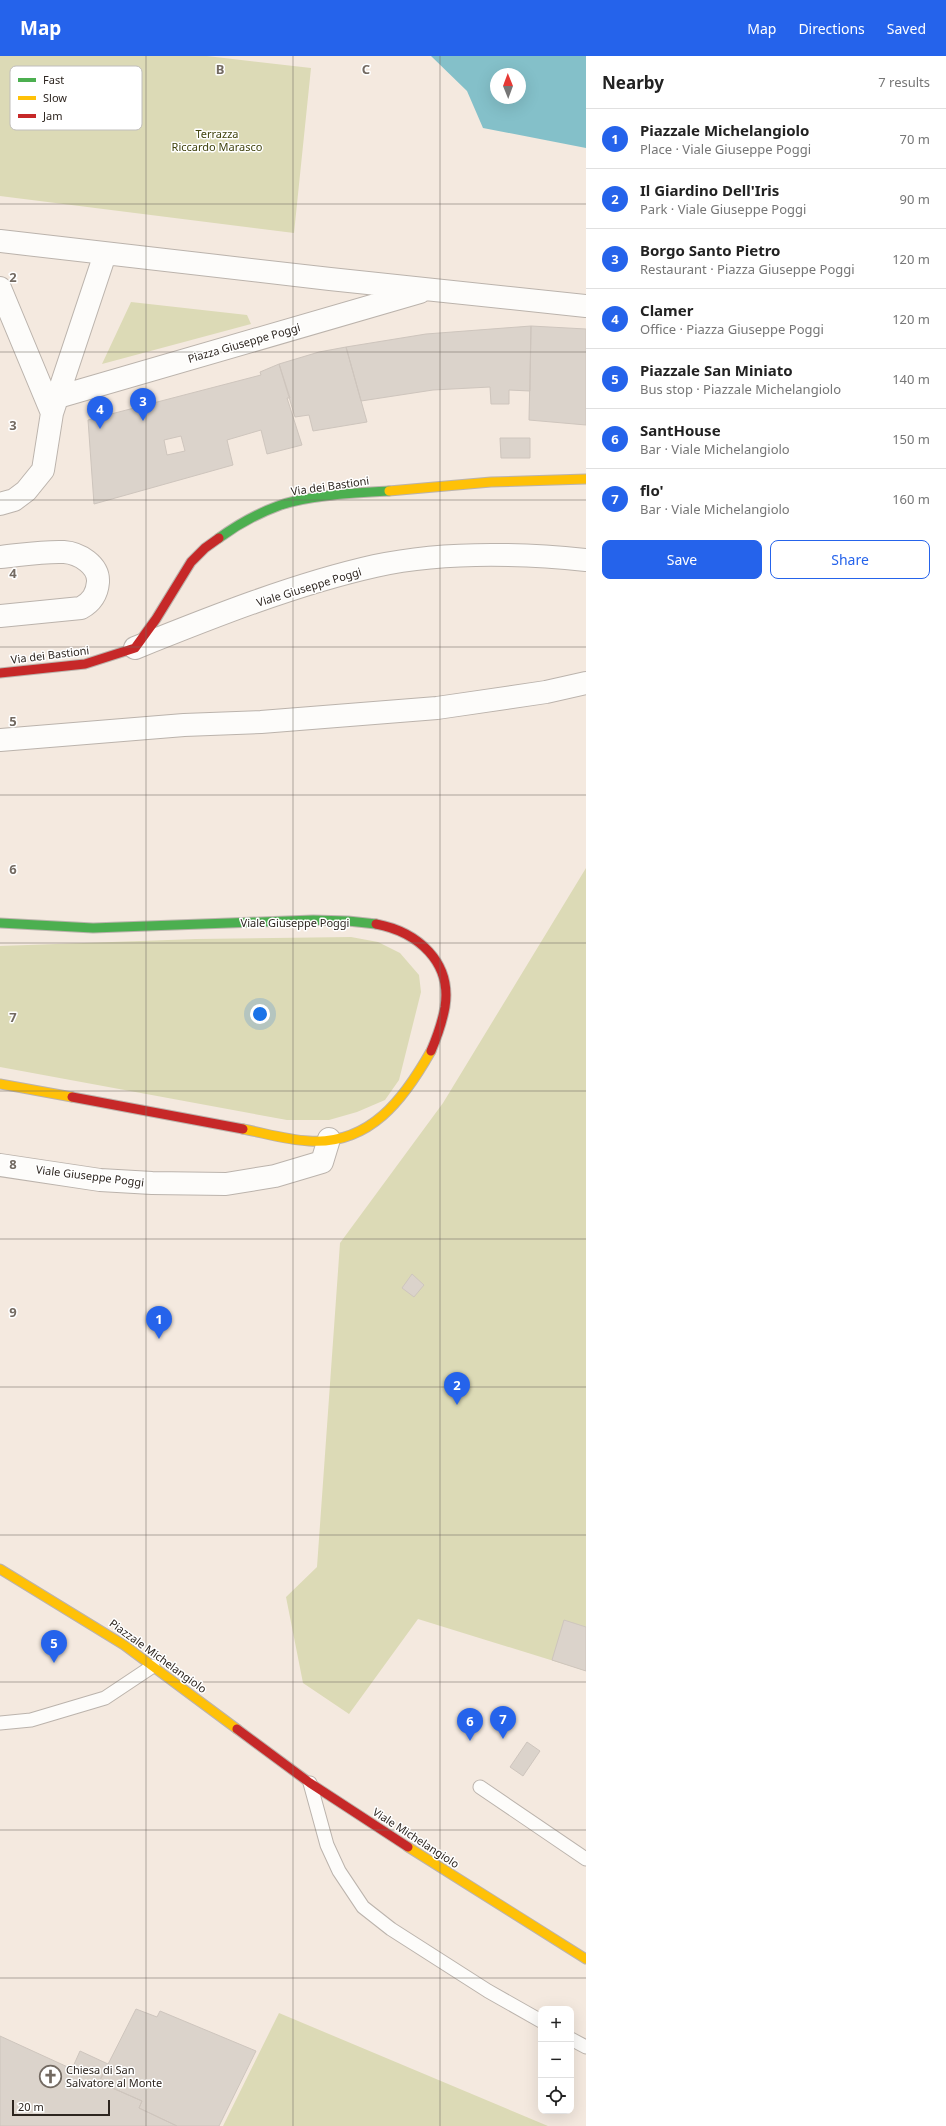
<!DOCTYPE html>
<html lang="en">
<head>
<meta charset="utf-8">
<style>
	body { margin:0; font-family:"Noto Sans",sans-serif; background:#f2f2f2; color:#222 }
	.controls { position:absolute; right:12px; bottom:12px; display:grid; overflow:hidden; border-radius:8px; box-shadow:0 4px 16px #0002 }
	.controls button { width:36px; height:36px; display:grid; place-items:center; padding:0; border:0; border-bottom:1px solid #e0e0e0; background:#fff; color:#222; font:20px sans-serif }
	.compass { position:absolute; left:490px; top:12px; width:36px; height:36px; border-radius:50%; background:#fff; box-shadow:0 4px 16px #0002; rotate:359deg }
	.scale { position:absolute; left:12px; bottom:10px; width:98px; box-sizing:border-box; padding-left:4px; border:2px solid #2d251f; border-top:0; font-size:11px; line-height:14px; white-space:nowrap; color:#2d251f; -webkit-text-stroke:3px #fff; paint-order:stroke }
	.you { position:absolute; left:260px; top:958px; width:14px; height:14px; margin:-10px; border:3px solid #fff; border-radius:50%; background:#1a73e8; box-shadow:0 0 0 6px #1a73e833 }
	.badge { display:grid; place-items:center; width:26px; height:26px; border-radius:50%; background:#2563eb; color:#fff; font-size:13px; font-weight:700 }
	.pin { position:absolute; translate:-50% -33px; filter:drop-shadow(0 1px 2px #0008) }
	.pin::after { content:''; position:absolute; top:21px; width:14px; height:12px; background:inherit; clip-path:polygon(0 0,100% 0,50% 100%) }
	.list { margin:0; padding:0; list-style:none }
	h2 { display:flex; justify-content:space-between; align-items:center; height:52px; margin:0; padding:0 16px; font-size:17px }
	h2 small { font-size:13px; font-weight:400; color:#767676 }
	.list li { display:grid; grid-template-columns:26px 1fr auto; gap:12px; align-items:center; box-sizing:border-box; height:60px; padding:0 16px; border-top:1px solid #e0e0e0 }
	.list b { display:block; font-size:15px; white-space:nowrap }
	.list p { margin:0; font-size:13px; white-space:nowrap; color:#767676 }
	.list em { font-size:13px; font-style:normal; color:#767676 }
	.actions { display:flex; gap:8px; padding:12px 16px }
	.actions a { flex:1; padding:9px 0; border:1px solid #2563eb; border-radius:8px; text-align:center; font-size:14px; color:#2563eb }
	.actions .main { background:#2563eb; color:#fff }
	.icon { flex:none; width:22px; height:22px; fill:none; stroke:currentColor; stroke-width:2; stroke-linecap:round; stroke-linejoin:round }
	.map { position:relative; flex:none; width:586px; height:2070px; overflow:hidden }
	header { display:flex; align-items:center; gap:24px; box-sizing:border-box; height:56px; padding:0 20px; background:#2563eb; color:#fff }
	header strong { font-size:19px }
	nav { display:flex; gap:22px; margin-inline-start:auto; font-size:14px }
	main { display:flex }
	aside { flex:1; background:#fff }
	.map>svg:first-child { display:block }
	.green { fill:#dcdab6 }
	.water { fill:#84c0c9; fill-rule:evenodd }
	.building { fill:#dbd3cb; stroke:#cec5bd; fill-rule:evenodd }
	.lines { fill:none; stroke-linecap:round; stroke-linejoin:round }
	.lane-casing { stroke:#bbb3ac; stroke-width:15 }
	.street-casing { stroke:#bbb3ac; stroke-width:24 }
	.fast-casing { stroke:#bbb3ac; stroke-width:11 }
	.slow-casing { stroke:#bbb3ac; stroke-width:11 }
	.jam-casing { stroke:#bbb3ac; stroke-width:11 }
	.lane { stroke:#fdfcfa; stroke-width:13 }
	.street { stroke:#fdfcfa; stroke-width:22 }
	.fast { stroke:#4caf50; stroke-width:9 }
	.slow { stroke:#ffc107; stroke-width:9 }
	.jam { stroke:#c62828; stroke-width:9 }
	.grid { fill:none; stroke:#736a62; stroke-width:1; stroke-opacity:0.55 }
	.labels { text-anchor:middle; stroke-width:3; stroke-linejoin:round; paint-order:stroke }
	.park-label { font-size:11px; fill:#40430e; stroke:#fff }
	.street-label { font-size:11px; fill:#2d251f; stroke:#fff }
	.poi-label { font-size:11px; fill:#2d251f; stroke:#fff; text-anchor:start }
	.key { fill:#fff; stroke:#c0bebc; stroke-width:1 }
	.key-label { font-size:11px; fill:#2d251f }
	.grid-label { font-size:13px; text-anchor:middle; font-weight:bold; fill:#736a62; stroke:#fff; stroke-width:3; stroke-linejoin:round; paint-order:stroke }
</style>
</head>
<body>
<header>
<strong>Map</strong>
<nav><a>Map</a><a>Directions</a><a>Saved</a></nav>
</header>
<main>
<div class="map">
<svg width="586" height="2070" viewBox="0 0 586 2070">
	<rect width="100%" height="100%" fill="#f4e9df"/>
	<path class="green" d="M 0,0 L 207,0 L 311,12 L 294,177 L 0,140 Z
		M 131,246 L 247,259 L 251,268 L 102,308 Z
		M 586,812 L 586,1615 L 418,1563 L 349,1658 L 303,1627 L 286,1541 L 317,1511 L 340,1187 L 443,1047 Z
		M 351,881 L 378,886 L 400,897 L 419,919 L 421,936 L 399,1024 L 385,1044 L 357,1056 L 329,1064 L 287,1064 L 0,1011 L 0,890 L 196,883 Z
		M 279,1957 L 548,2070 L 223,2070 Z"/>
	<path class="water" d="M 431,0 L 586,0 L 586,92 L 483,72 L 467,35 ZM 496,18 L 520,18 L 520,42 L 496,42 Z"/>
	<path class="building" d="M 531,270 L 530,335 L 509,334 L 509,348 L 491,348 L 490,331 L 433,334 L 361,345 L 346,291 L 426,278 Z
		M 531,270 L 586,273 L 586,369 L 529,364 Z
		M 346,291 L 367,366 L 313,375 L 309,359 L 295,361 L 279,308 L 319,296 Z
		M 279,308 L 290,342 L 287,342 L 302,389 L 267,398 L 261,374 L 227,384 L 233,409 L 94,448 L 88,364 L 261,319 L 260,316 ZM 181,380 L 185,395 L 167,399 L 164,384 Z
		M 500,382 L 530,382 L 530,402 L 501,402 Z
		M 412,1218 L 424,1229 L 414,1241 L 402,1232 Z
		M 564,1564 L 586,1571 L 586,1615 L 552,1604 Z
		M 527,1686 L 540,1695 L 523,1720 L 510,1711 Z
		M 136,1953 L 157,1961 L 160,1955 L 256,1995 L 219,2070 L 177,2070 L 139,2052 L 142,2045 L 99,2026 Z
		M 0,1980 L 72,2013 L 80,1995 L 108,2008 L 99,2026 L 142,2045 L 139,2052 L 177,2070 L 0,2070 Z"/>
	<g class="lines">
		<defs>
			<path id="lane" d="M 0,1667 L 31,1664 L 105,1642 L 153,1610
				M 310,1727 L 327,1789 L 339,1815 L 363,1851 L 391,1873 L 488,1935 L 541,1965
				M 480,1731 L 586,1803
				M 571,1983 L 586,1991"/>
			<path id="street" d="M 0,185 L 330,223 L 586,250
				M 0,232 L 52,357
				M 58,341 L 420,236
				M 0,448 L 14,444 L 26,435 L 43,414 L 52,357 L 105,198
				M 0,501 C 21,499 44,495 64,496 C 79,497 99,509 98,526 C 97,538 92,546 81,552 L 0,560
				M 135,592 C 212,561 295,528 375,510 C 444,495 517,497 586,504
				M 0,684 L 184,669 L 261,666 L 437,652 L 546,636 L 586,627
				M 0,1109 L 100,1124 L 152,1127 L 226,1128 L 275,1120 L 322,1106 L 329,1083"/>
			<path id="fast" d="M 219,482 C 237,469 256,458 278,450 C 307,439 357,437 389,435
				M 0,867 L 93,872 L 313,864 L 348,865 L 376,868"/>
			<path id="slow" d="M 389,435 L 491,426 L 586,423
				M 0,1028 L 72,1041
				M 243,1073 C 264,1077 287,1084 309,1085 C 370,1089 404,1043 431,995
				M 0,1513 L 124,1589 L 237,1673
				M 408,1791 L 586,1903"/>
			<path id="jam" d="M 0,617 L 85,608 L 135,592 L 156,563 L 191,506 L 205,492 L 219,482
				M 376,868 C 418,876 452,906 445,951 C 442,967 437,981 431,995
				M 72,1041 L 243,1073
				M 237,1673 L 310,1727 L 408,1791"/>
		</defs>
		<use href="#lane" class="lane-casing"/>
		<use href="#street" class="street-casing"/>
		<use href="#fast" class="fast-casing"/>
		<use href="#slow" class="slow-casing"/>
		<use href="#jam" class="jam-casing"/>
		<use href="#lane" class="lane"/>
		<use href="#street" class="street"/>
		<use href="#fast" class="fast"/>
		<use href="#slow" class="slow"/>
		<use href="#jam" class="jam"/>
	</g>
	<path class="grid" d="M 146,0 L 146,2070M 293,0 L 293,2070M 440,0 L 440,2070M 0,148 L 586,148M 0,296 L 586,296M 0,444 L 586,444M 0,591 L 586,591M 0,739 L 586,739M 0,887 L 586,887M 0,1035 L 586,1035M 0,1183 L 586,1183M 0,1331 L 586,1331M 0,1479 L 586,1479M 0,1626 L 586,1626M 0,1774 L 586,1774M 0,1922 L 586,1922"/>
	<defs>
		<symbol id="church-ring" viewBox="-11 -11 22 22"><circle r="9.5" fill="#fff" stroke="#736a62" stroke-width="1.5"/><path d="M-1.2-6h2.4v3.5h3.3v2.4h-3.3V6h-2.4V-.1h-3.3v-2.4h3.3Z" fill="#736a62"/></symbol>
	</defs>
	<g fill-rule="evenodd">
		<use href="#church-ring" x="38" y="2008" width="25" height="25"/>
	</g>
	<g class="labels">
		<g class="park-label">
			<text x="217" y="82">Terrazza<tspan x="217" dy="13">Riccardo Marasco</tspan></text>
		</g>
		<g class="street-label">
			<text transform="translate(244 287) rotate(-16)" y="4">Piazza Giuseppe Poggi</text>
			<text transform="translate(330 430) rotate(-8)" y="4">Via dei Bastioni</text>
			<text transform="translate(309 531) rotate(-17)" y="4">Viale Giuseppe Poggi</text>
			<text transform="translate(50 599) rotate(-7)" y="4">Via dei Bastioni</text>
			<text x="295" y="871">Viale Giuseppe Poggi</text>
			<text transform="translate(90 1120) rotate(7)" y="4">Viale Giuseppe Poggi</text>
			<text transform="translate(158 1600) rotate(36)" y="4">Piazzale Michelangiolo</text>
			<text transform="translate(416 1782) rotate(33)" y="4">Viale Michelangiolo</text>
		</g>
		<g class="poi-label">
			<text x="66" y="2018">Chiesa di San<tspan x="66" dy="13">Salvatore al Monte</tspan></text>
		</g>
	</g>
	<rect x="10" y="10" width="132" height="64" rx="6" class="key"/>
	<rect x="18" y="22" width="18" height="4" fill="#4caf50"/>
	<rect x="18" y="40" width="18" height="4" fill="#ffc107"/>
	<rect x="18" y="58" width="18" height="4" fill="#c62828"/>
	<g class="key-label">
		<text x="43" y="28">Fast</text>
		<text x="43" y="46">Slow</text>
		<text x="43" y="64">Jam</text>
	</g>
	<g class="grid-label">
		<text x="220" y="18">B</text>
		<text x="366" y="18">C</text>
		<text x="13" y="226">2</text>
		<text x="13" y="374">3</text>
		<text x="13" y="522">4</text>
		<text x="13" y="670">5</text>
		<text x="13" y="818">6</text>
		<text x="13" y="966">7</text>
		<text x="13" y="1113">8</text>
		<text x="13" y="1261">9</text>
	</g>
</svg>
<div class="controls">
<button>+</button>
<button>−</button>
<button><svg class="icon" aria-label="locate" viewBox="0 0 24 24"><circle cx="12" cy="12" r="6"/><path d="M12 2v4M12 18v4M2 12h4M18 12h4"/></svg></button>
</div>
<svg class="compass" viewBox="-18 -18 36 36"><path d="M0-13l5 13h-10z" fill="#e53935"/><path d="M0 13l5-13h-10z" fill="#767676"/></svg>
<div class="scale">20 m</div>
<div class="you"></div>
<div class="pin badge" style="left:159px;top:1283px">1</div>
<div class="pin badge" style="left:457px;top:1349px">2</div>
<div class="pin badge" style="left:143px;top:365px">3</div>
<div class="pin badge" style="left:100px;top:373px">4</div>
<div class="pin badge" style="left:54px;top:1607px">5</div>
<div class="pin badge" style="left:470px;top:1685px">6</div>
<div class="pin badge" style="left:503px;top:1683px">7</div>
</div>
<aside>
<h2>Nearby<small>7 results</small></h2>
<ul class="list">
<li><span class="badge">1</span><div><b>Piazzale Michelangiolo</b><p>Place · Viale Giuseppe Poggi</p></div><em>70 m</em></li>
<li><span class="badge">2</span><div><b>Il Giardino Dell'Iris</b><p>Park · Viale Giuseppe Poggi</p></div><em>90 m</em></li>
<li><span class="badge">3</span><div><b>Borgo Santo Pietro</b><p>Restaurant · Piazza Giuseppe Poggi</p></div><em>120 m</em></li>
<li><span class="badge">4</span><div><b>Clamer</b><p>Office · Piazza Giuseppe Poggi</p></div><em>120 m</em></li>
<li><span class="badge">5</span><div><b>Piazzale San Miniato</b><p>Bus stop · Piazzale Michelangiolo</p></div><em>140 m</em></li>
<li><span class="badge">6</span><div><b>SantHouse</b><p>Bar · Viale Michelangiolo</p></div><em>150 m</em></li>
<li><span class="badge">7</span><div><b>flo'</b><p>Bar · Viale Michelangiolo</p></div><em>160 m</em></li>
</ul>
<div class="actions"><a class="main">Save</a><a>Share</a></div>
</aside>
</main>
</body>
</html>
